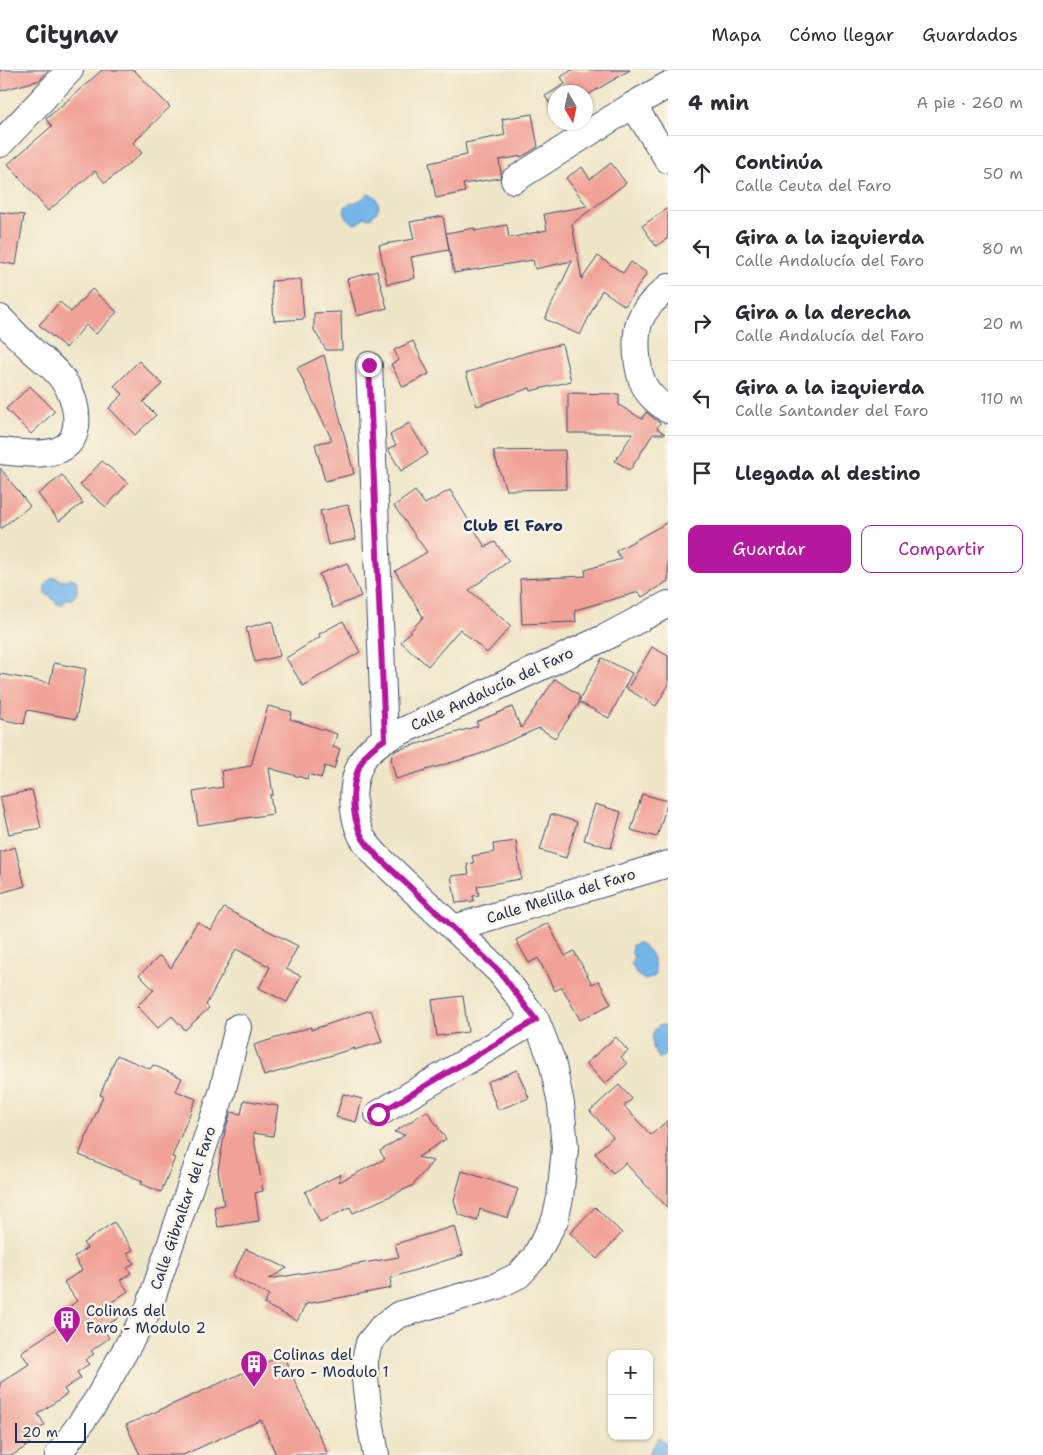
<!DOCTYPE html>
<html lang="es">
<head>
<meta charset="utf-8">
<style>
	body { margin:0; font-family:"Shantell Sans",sans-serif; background:#f7f7f7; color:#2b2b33 }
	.controls { position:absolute; right:15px; bottom:15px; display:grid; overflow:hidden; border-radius:10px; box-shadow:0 1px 4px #0004 }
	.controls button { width:45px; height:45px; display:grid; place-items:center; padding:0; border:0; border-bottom:1px solid #e1e1e2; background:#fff; color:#2b2b33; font:25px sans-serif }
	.compass { position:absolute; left:548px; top:15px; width:45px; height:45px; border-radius:50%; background:#fff; box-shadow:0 1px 4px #0004; rotate:171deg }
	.scale { position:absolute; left:15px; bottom:12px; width:71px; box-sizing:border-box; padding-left:5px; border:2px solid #1b2f5e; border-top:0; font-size:14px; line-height:18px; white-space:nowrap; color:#1b2f5e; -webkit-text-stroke:4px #fcf5e5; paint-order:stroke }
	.stop { position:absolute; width:15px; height:15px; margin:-11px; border:4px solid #b5179e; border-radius:50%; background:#fff }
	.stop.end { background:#b5179e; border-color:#fff; box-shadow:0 1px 5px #0008 }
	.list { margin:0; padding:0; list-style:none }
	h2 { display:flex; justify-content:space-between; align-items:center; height:65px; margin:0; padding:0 20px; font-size:21px }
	h2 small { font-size:16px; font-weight:400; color:#7c7c81 }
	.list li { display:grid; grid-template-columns:32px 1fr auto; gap:15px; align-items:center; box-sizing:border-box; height:75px; padding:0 20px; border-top:1px solid #e1e1e2 }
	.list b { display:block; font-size:19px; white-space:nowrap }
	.list p { margin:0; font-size:16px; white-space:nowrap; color:#7c7c81 }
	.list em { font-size:16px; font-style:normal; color:#7c7c81 }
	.actions { display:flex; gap:10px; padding:15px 20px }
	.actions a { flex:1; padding:11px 0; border:1px solid #b5179e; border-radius:10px; text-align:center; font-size:18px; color:#b5179e }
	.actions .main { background:#b5179e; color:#fff }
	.icon { flex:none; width:28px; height:28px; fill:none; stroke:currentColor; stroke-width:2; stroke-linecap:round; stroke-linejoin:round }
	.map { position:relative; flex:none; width:668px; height:1385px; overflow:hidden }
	header { display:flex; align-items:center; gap:30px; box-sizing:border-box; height:70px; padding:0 25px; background:#fff; border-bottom:1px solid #e1e1e2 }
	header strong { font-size:24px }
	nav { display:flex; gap:28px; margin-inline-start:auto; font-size:18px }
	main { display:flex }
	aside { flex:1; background:#fff }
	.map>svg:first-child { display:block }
	.water { fill:#75b6ea; stroke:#4872a4 }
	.building { fill:#f1a298 }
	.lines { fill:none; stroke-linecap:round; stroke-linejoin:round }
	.minor-casing { stroke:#3b4a6e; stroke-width:28 }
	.minor { stroke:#fff; stroke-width:26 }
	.route { stroke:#b5179e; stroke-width:6 }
	.labels { text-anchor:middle; stroke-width:5; stroke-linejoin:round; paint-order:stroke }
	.street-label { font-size:15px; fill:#1b2f5e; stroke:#fcf5e5 }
	.poi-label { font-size:15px; fill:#1b2f5e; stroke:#fcf5e5; text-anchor:start }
	.neighbourhood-label { font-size:16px; font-weight:bold; fill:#1b2f5e; stroke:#fcf5e5 }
</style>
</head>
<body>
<header>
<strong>Citynav</strong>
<nav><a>Mapa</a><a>Cómo llegar</a><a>Guardados</a></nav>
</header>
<main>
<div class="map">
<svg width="668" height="1385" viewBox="0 0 668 1385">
	<rect width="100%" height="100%" fill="#fcf5e5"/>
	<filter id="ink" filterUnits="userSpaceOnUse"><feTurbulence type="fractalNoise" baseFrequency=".02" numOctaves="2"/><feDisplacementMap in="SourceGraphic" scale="10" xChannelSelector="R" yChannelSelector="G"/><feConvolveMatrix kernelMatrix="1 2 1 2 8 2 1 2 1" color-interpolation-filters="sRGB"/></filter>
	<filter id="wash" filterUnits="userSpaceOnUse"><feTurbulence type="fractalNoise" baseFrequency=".0096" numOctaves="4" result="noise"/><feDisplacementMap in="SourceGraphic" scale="20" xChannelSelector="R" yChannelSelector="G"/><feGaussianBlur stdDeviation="1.12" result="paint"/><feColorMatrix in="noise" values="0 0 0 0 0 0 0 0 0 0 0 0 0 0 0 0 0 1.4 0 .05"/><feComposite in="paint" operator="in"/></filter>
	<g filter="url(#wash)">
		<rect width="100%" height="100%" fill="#efe6c8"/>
		<path class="water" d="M 369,123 L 376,127 L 379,136 L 376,143 L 370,148 L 364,147 L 360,152 L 354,154 L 347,148 L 344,142 L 346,136 L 362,129 Z
			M 56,507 L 62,511 L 71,508 L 76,510 C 78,519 79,523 72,529 L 66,529 L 62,535 L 57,534 L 50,526 L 45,524 L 45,516 L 51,508 Z
			M 639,873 C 653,881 655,891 655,906 L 645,910 L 637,905 L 631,893 L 634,888 L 632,883 L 632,875 Z
			M 660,955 L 668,956 L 668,975 L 666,984 L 660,989 C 653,982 650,970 654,961 C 656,958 658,957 660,955 Z
			M 659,1368 L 668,1375 L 668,1385 L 647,1385 Z"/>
		<g id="blocks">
			<path class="building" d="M 0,0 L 49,0 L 40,10 L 0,21 Z
				M 102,0 L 134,0 L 170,37 L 133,73 L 142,83 L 105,113 L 95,101 L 48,141 L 8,94 L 52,56 L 46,49 Z
				M 572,0 L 630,0 L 586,26 L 586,22 L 556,22 L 556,43 L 545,26 L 565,14 L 561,7 Z
				M 532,44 L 538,77 L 523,86 L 499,90 L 501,103 L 500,108 L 463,114 L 465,122 L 436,128 L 429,93 L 467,85 L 465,73 L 505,65 L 502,49 Z
				M 611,93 L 626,113 L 572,154 L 582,209 L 598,186 L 623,203 L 631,192 L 647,203 L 625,236 L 602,220 L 580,265 L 545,249 L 572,191 L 535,199 L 533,190 L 454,203 L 446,163 L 475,158 L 475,161 L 507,155 L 509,168 L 547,160 L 544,144 L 587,136 L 566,108 L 582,97 L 590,109 Z
				M 668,138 L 668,168 L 656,176 L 642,156 Z
				M 0,142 L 24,145 L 16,195 L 0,192 Z
				M 443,146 L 449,180 L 411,187 L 415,208 L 387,214 L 379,175 L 414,169 L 410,152 Z
				M 377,201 L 387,238 L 357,246 L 347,209 Z
				M 301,209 L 304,249 L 274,251 L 271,211 Z
				M 92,219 L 117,242 L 96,264 L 86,255 L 66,278 L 39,255 L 60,232 L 71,242 Z
				M 341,242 L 342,280 L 326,280 L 314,260 L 314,243 Z
				M 413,271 L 429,304 L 403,317 L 391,294 L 399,290 L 394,280 Z
				M 562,274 L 571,311 L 531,321 L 530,318 L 477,336 L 466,303 L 525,283 Z
				M 324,285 L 354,404 L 325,411 L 315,374 L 332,370 L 297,298 Z
				M 139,291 L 162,314 L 143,332 L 156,345 L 135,365 L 109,338 L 123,324 L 114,316 Z
				M 30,316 L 55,341 L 31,364 L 6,339 Z
				M 568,323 L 619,324 L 619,335 L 642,349 L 646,342 L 660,353 L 657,358 L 665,364 L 653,364 L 630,400 L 615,391 L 633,363 L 568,363 Z
				M 409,353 L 428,384 L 401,401 L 388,379 L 396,375 L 390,365 Z
				M 565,380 L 566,419 L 506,420 L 493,381 Z
				M 102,391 L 128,413 L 106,437 L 80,415 Z
				M 0,398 L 30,436 L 0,459 Z
				M 62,405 L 83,433 L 59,451 L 38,424 Z
				M 450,420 L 485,477 L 495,472 L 509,491 L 469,520 L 511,556 L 487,583 L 460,559 L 428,596 L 401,572 L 423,547 L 395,501 L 427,482 L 394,436 L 415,421 L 425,434 Z
				M 348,435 L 356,469 L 328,475 L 320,441 Z
				M 668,452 L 668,511 L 642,527 L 639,522 L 575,540 L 576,552 L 522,554 L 520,509 L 586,506 L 585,500 L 621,489 L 616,481 Z
				M 347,493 L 361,526 L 333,538 L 319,504 Z
				M 272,551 L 280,586 L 255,592 L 246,558 Z
				M 343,551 L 360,582 L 303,616 L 286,588 L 320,567 L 319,564 Z
				M 652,577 L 668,586 L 668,616 L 656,636 L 627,619 Z
				M 602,588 L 632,603 L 609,648 L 579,632 L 579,634 L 555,668 L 539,658 L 480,684 L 396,709 L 391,690 L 392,684 L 397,680 L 478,656 L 476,652 L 512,637 L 521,658 L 555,609 L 579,625 L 579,631 Z
				M 54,593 L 86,599 L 76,649 L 27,640 L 24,654 L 0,649 L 0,604 L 50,613 Z
				M 268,636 L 292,642 L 290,649 L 337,664 L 333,677 L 340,679 L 334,699 L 325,696 L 321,708 L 308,704 L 307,709 L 269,698 L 273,725 L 270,725 L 273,744 L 198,755 L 193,722 L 223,717 L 221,701 L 251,696 Z
				M 32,720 L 41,758 L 9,764 L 0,727 Z
				M 642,724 L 668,731 L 657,767 L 631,760 Z
				M 595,734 L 621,742 L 611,778 L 584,770 Z
				M 551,744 L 577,752 L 566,788 L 540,780 Z
				M 516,771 L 521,809 L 477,816 L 479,825 L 473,826 L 474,831 L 456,833 L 451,806 L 469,804 L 467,794 L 474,793 L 472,786 L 494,782 L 493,774 Z
				M 15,777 L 25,816 L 0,823 L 0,782 Z
				M 224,838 L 298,876 L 286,899 L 301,906 L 287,932 L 259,918 L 270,897 L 236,879 L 206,935 L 209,938 L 185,960 L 172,946 L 158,958 L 137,936 L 154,920 L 139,905 L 160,886 L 171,898 L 197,852 L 211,860 Z
				M 548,853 L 565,886 L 574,881 L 592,914 L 599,911 L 611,934 L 580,950 L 562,917 L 555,921 L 538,888 L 529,893 L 516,870 Z
				M 463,926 L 468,962 L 437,966 L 432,930 Z
				M 371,940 L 382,972 L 354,980 L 355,978 L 264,1006 L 254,975 L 311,957 L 311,960 Z
				M 616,967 L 628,981 L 621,987 L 627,994 L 605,1014 L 586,993 Z
				M 117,985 L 150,999 L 153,995 L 182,1008 L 176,1021 L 196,1029 L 172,1087 L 175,1088 L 161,1122 L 141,1114 L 143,1111 L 79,1085 L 103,1026 L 100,1025 Z
				M 517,1000 L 529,1028 L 498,1040 L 487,1012 Z
				M 619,1015 L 632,1029 L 624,1036 L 651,1065 L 668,1050 L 668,1138 L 625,1093 L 613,1104 L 595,1083 L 613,1067 L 590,1041 Z
				M 343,1024 L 362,1029 L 356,1052 L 336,1047 Z
				M 244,1030 L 278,1036 L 273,1066 L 253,1063 L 263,1121 L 255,1123 L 259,1151 L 218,1157 L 214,1137 L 224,1135 L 218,1100 L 225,1061 L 231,1042 L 241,1044 Z
				M 427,1041 L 446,1069 L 418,1087 L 433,1091 L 412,1116 L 353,1143 L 350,1137 L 320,1152 L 305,1122 L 341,1104 L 339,1112 L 385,1089 L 380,1081 L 405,1065 L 394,1062 Z
				M 462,1101 L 518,1119 L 508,1148 L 480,1139 L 477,1151 L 458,1144 L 454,1130 Z
				M 595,1137 L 622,1163 L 597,1189 L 570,1163 Z
				M 114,1152 L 133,1180 L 127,1183 L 134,1193 L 127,1198 L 131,1203 L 120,1210 L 128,1221 L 112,1232 L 121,1246 L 103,1258 L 109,1268 L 91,1281 L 94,1284 L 85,1290 L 89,1294 L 77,1302 L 81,1308 L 64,1319 L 67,1324 L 38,1344 L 45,1355 L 25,1368 L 30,1374 L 13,1385 L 0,1385 L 0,1313 L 29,1294 L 21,1282 L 65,1253 L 60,1244 L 77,1231 L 64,1212 L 82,1200 L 74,1187 L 87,1178 L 83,1173 Z
				M 455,1156 L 463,1185 L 390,1208 L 391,1218 L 306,1234 L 297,1251 L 264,1234 L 269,1225 L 232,1206 L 246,1179 L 287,1198 L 269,1209 L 399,1187 L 395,1174 Z
				M 283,1285 L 328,1385 L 276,1385 L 261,1350 L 183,1385 L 140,1385 L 126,1355 Z"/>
		</g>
	</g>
	<g filter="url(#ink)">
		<use href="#blocks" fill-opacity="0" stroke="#3b4a6e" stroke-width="1"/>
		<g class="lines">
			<defs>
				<path id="minor" d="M 633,35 L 668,90
					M 0,74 L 70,0
					M 514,110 L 633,35 L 668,15
					M 668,217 C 657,227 646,236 640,250 C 634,265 636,300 644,315 C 649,326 658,333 668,340
					M 0,248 C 11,260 23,272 35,283 C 43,290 53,297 60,306 C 69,317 75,330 76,344 C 81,393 32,384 0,381
					M 369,295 L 385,669
					M 454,858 L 668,794
					M 378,1044 L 536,950
					M 58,1385 L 97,1330 L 148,1240 L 222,1023 L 238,957
					M 376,1385 L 369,1345 L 365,1309 L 365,1290 L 369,1273 L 381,1258 L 398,1245 L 497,1216 L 519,1205 L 535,1187 L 555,1150 L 560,1128 L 565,1078 L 561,1034 L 552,991 L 536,950 L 500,902 L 377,786 C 372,780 364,772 361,765 C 350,741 350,708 365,686 C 370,679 378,674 385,669 L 606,567 L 668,534"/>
			</defs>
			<use href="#minor" class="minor-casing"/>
			<use href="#minor" class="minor"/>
		</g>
	</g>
	<g class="lines" filter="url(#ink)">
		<path class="route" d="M 369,295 L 385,669 C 378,674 370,679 365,686 C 350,708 350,741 361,765 C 364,772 372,780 377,786 L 500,902 L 536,950 L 378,1044"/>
	</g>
	<defs>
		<symbol id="building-pin" viewBox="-11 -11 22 30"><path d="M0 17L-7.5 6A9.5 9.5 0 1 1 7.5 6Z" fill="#b5179e" stroke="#fcf5e5"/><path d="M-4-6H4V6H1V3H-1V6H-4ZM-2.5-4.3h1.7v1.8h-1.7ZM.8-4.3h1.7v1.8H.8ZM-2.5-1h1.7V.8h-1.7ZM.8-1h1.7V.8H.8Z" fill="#fff"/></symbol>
	</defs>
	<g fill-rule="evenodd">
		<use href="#building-pin" x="51" y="1234" width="32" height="43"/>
		<use href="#building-pin" x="238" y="1278" width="32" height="43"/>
	</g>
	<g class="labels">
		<g class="street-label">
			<text transform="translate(492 619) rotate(-25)" y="5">Calle Andalucía del Faro</text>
			<text transform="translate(561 826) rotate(-17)" y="5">Calle Melilla del Faro</text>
			<text transform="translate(183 1138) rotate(-71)" y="5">Calle Gibraltar del Faro</text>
		</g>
		<g class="poi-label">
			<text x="86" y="1246">Colinas del<tspan x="86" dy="17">Faro - Modulo 2</tspan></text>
			<text x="273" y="1290">Colinas del<tspan x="273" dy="17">Faro - Modulo 1</tspan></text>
		</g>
		<g class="neighbourhood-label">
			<text x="513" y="461">Club El Faro</text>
		</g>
	</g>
</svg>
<div class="controls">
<button>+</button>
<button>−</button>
</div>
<svg class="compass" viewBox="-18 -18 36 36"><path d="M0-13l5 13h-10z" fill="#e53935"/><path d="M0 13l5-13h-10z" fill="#7c7c81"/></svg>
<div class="scale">20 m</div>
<div class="stop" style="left:378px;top:1044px"></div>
<div class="stop end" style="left:369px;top:295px"></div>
</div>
<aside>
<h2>4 min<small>A pie · 260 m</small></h2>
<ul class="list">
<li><svg class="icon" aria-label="ahead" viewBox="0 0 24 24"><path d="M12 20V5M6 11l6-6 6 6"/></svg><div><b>Continúa</b><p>Calle Ceuta del Faro</p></div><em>50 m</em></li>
<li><svg class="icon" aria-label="left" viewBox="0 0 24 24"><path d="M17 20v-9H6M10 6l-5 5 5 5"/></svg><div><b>Gira a la izquierda</b><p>Calle Andalucía del Faro</p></div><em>80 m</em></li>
<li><svg class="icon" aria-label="right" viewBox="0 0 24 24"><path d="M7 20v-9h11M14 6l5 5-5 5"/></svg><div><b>Gira a la derecha</b><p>Calle Andalucía del Faro</p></div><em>20 m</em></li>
<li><svg class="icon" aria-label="left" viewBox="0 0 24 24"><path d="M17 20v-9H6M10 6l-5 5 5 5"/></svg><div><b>Gira a la izquierda</b><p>Calle Santander del Faro</p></div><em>110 m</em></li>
<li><svg class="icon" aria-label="arrive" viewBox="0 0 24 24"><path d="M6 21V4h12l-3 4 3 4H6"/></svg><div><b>Llegada al destino</b></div></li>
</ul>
<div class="actions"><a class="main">Guardar</a><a>Compartir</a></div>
</aside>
</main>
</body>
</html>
